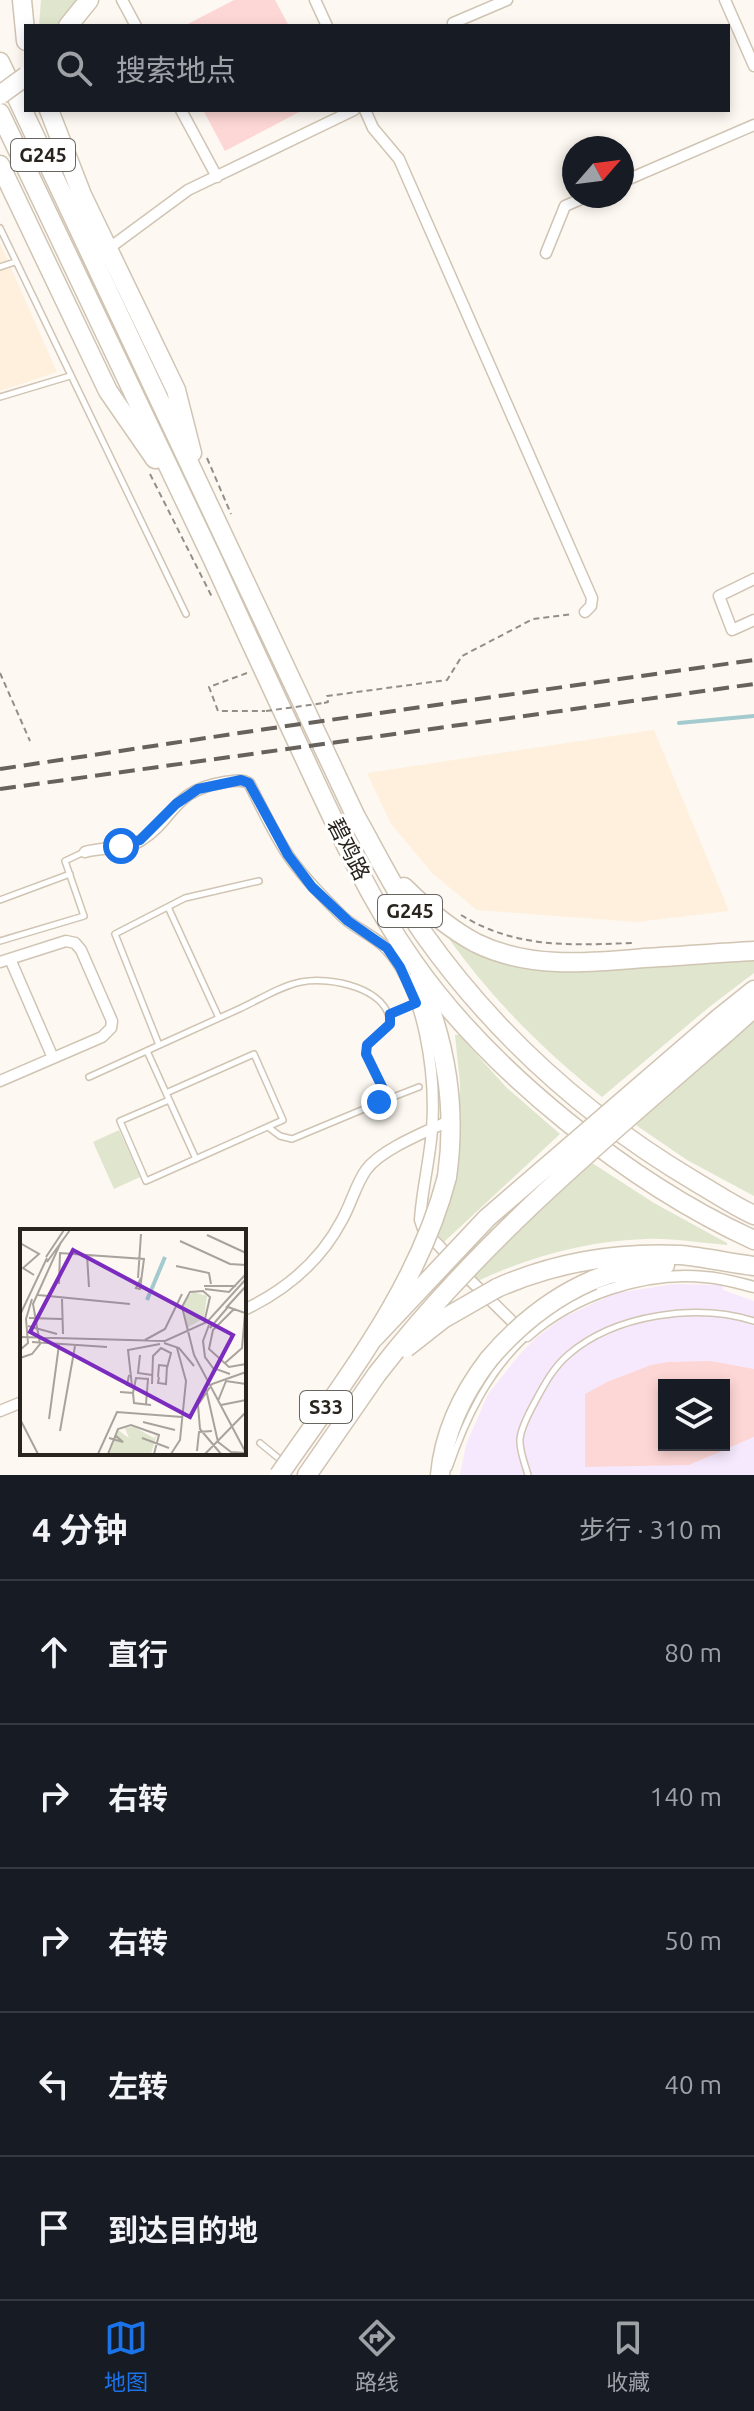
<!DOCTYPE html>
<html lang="zh">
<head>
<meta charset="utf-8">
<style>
	body { margin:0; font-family:Ubuntu,"Noto Sans SC",sans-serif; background:#20242c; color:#f1f3f6 }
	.controls { position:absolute; right:24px; bottom:24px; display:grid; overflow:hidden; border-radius:0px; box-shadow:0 4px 12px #0003 }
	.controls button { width:72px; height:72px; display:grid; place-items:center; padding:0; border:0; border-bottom:2px solid #363941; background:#171b24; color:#f1f3f6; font:40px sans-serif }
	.compass { position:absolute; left:562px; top:136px; width:72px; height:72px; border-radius:50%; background:#171b24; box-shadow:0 4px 12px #0003; rotate:62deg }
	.stop { position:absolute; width:24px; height:24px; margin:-18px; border:6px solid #1a73e8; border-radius:50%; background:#fff }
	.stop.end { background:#1a73e8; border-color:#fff; box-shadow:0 2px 8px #0008 }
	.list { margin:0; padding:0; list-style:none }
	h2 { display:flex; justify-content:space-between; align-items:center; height:104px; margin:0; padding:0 32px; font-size:34px }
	h2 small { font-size:26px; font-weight:400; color:#9ea1a6 }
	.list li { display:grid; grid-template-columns:52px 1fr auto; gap:24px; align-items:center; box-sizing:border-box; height:144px; padding:0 32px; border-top:2px solid #363941 }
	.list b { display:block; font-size:30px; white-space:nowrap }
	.list em { font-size:26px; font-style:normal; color:#9ea1a6 }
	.icon { flex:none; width:44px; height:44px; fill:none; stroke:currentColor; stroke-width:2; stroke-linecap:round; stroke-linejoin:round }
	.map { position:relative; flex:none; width:754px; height:1475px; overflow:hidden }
	.search { position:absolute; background:#171b24; box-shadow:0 4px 12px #0003; left:24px; right:24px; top:24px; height:88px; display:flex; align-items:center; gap:20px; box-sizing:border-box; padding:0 28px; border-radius:0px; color:#9ea1a6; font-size:30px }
	.sheet { height:824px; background:#171b24 }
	nav { display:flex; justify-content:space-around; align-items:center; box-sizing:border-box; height:112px; border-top:2px solid #363941; background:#171b24; font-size:22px; color:#9ea1a6 }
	nav a { display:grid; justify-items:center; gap:4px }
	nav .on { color:#1a73e8 }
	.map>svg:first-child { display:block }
	.commercial { fill:#f7e9fd; fill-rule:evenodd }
	.built { fill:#fef0dd }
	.green { fill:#dfe6cd }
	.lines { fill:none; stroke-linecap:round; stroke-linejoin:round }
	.stream { stroke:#a3cacf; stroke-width:4 }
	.building { fill:#fdd7d5; fill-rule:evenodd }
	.lane-casing { stroke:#d0c4b3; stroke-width:8 }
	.street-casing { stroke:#d0c4b3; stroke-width:13 }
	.highway-casing { stroke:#d0c4b3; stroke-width:21 }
	.path { stroke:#938e87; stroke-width:2; stroke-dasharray:6 4; stroke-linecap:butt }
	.lane { stroke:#fff; stroke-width:5 }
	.street { stroke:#fff; stroke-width:10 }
	.highway { stroke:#fff; stroke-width:18 }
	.rail { stroke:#67625b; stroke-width:4; stroke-dasharray:16 8; stroke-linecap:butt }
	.highway-bridge-casing { stroke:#d0c4b3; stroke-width:21; stroke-linecap:butt }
	.path-bridge { stroke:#938e87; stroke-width:2; stroke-dasharray:6 4; stroke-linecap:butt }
	.highway-bridge { stroke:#fff; stroke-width:18 }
	.route { stroke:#1a73e8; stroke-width:10 }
	.labels { text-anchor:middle; stroke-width:6; stroke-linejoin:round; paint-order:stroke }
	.shield { fill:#fff; stroke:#696662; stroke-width:2 }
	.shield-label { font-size:20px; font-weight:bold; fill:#29241e }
	.street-label { font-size:22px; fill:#29241e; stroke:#fff }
	.inset-river { fill:none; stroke:#a3cacf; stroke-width:4 }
	.inset-road { fill:none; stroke:#a8a39d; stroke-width:2 }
	.view { fill:#7b2cbf; fill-opacity:0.15; stroke:#7b2cbf; stroke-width:4 }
	.inset-edge { fill:none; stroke:#29241e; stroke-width:4 }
</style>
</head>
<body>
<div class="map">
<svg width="754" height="1475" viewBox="0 0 754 1475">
	<rect width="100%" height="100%" fill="#fdf8f1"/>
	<path class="commercial" d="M 675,1284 L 723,1285 L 723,1290 L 754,1301 L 754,1475 L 460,1475 L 466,1445 L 488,1394 L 520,1354 L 536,1338 L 562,1318 L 615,1293 ZM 664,1385 L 724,1385 L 724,1445 L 664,1445 Z"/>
	<path class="built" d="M 0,243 L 57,372 L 0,391 Z
		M 654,730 L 729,911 L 636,922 L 477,910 L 433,874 L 391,824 L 367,773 Z"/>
	<path class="green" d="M 41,0 L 77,0 L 56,26 L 39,26 Z
		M 449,939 L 498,961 L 754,955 L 754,973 L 708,1008 L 602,1097 C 544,1051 492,999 449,939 Z
		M 754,1015 L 754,1196 L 687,1160 L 630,1121 Z
		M 455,1035 L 459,1035 L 506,1087 L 560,1134 L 444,1242 L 434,1230 L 459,1122 L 460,1084 Z
		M 119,1130 L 140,1177 L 114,1189 L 93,1142 Z
		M 586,1159 L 654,1203 L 727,1243 L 727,1245 C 701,1243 673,1238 646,1239 C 587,1241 531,1256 478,1281 L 466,1268 Z"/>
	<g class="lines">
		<path class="stream" d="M 679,723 L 754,716"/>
	</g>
	<path class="building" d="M 234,0 L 275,0 L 289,26 L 184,26 Z
		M 203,110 L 303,110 L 225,151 Z
		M 710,1361 L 754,1369 L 754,1437 L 689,1465 L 585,1467 L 585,1394 L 607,1382 L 651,1365 L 668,1362 ZM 664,1385 L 724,1385 L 724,1445 L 664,1445 Z"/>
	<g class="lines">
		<defs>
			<path id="lane" d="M 0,228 L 186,614
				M 0,267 L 15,262
				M 0,397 L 70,376
				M 0,900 L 70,874
				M 168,907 L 219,1018
				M 0,941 L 84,916 L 65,861 L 84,852
				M 390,1014 L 415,1003
				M 159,1045 L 115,934 L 185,898 L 259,881
				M 147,1051 L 196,1159
				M 89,1077 C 139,1054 189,1032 239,1009 C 259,1000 280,986 301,982 C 330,976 389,988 390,1024 L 367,1045 L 366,1054 L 388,1099 L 292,1139 L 280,1136 L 268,1127
				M 166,1093 L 254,1054 L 283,1120 L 146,1181 L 120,1121 L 169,1100
				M 388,1099 L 419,1087
				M 260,1443 L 282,1461
				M 449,1468 C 466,1418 488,1373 526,1337
				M 528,1475 C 525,1464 519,1450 520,1439 C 521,1427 530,1411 536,1400 C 545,1383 554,1367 568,1355 C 615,1314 697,1303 754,1321"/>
			<path id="street" d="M 122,0 L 136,26
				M 315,0 L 327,26
				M 725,0 L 754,66
				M 453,23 L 507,0
				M 181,110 L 217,177
				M 365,110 L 373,128 L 399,159 L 592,598 L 591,606 L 585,612
				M 622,182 L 754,125
				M 108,249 L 188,190 L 354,110
				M 546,253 L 565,206 L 588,196
				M 754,579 L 719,596 L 732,630 L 754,620
				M 85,852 C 102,847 124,850 140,841 C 177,818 170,791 225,782 C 234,781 241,779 249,783 C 262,808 274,835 290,858 C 306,880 324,898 343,917 C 356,929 375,936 387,949 C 425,990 436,1076 432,1129 C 430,1159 422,1189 420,1220 L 423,1229 L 444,1251
				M 10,959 L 53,1058
				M 0,962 L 66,941 L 75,943 L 81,950 L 112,1021 L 111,1028 L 102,1037 L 0,1081
				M 466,1276 L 527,1336 C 573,1295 644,1271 705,1277 C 722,1278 738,1283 754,1287
				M 244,1310 C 286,1290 320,1262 342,1220 C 351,1204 356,1184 366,1170 C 381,1149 428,1131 451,1120
				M 0,1411 L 22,1402"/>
			<path id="highway" d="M 22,0 L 26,41
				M 68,26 L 89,0
				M 0,62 L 356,817 C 378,856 398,897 423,933 C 496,1036 588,1118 696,1182 C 715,1193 734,1206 754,1215
				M 49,110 L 82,195 L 176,390 L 192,453
				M 0,113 C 72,262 143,411 213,560 C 243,626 273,691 304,757 C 336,826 368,897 412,960 C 489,1071 631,1184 754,1240
				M 0,165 L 108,391 L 155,459
				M 404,887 C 426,909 448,928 476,943 C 529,969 588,963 644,958 C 681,956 717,953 754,951
				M 419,978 C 446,1044 457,1107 447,1177
				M 719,1018 L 754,990
				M 726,1033 L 754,1008
				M 593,1280 L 609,1274 L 665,1265
				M 497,1288 C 556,1262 615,1252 680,1255 C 704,1257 729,1263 754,1266
				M 307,1475 L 377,1374
				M 440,1475 C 444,1432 462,1394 489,1359"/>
		</defs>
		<use href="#lane" class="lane-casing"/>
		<use href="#street" class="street-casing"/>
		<use href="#highway" class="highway-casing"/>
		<path class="path" d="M 207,458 L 231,514
			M 150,474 L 212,597
			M 0,673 L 30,741
			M 247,673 L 209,687 L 218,711 L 265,711
			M 324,703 L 328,702 L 327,696 L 447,680 L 462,656 L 533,619 L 573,614
			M 461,915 C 517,949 570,945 633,943"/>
		<use href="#lane" class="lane"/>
		<use href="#street" class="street"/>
		<use href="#highway" class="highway"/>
		<path class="rail" d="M 0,769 L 266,729 L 754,660
			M 0,789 L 754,684"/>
		<defs>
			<path id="highway-bridge" d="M 0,95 L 26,76
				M 374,1338 L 487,1218 L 719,1018
				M 406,1348 L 443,1319 L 497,1288
				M 489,1359 C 518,1325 551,1298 593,1280
				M 377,1374 C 477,1244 602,1140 726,1033
				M 279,1475 C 344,1381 418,1289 447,1177"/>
		</defs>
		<use href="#highway-bridge" class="highway-bridge-casing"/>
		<path class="path-bridge" d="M 266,711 L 324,703"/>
		<use href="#highway-bridge" class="highway-bridge"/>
	</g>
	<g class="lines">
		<path class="route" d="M 121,846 L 140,840 L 176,804 L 198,789 L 241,780 L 249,783 L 288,855 L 312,887 L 348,921 L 387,948 L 400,967 L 416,1003 L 390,1014 L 390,1024 L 367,1045 L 366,1054 L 388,1099 L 379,1102"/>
	</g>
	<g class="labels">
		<g class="shield">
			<rect x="11" y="139" width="64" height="32" rx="6"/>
			<rect x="378" y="895" width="64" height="32" rx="6"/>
			<rect x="300" y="1391" width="52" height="32" rx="6"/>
		</g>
		<g class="shield-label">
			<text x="43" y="162">G245</text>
			<text x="410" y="918">G245</text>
			<text x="326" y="1414">S33</text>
		</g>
		<g class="street-label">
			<text transform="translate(349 849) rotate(63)" y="8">碧鸡路</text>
		</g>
	</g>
	<g transform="translate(20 1229)">
		<rect width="226" height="226" fill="#fdf8f1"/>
		<path d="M 173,63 L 187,67 L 184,89 L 167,99 L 163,74 ZM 114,198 L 134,209 L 137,205 L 131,225 L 89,225 L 98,201 L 109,209 L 105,199 Z" fill="#dfe6cd"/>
		<path class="inset-river" d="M 127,71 L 145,28"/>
		<path class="inset-road" d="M 187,6 L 226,24M 160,12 L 210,35 L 226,36M 0,14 L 19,25 L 3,39 L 14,46M 67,26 L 69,58M 26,28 L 44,1M 27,33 L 50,1M 156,37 L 189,44 L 191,55M 118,49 L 121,5M 39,55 L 40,24 L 124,30 L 120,60 L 116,59 L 121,49M 184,57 L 216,57M 185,60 L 209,63 L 226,45M 18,66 L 110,75M 42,70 L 43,105M 206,79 L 226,57M 214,80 L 193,101 L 189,120 L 209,138 L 226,135M 0,86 L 27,29M 9,89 L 42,90M 185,90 L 190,68 L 183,62 L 170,63 L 162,78 L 174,126 L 226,224M 189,96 L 183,112 L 185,128 L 193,139 L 210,145M 8,97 L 37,105M 190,99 L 208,78 L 225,84M 0,108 L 145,112 L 187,93 L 226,50M 125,111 L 145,100 L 162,65M 12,113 L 87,118M 144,114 L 159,119 L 174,137M 0,121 L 8,114 L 6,90 L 12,70M 120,126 L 118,144 L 132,146M 0,129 L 12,125 L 20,115 L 13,75 L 41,13M 205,134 L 222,119 L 225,84M 109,146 L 107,156 L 112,157 L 108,121 L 140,115M 138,148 L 139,136 L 147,137 L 146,155 L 138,154 L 139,148M 132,155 L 133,127 L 141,119 L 151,124 L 147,139M 186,160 L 198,213 L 211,223 L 226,224M 100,163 L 113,164 L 114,174 L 131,176M 113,164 L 116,149 L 128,150 L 126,175M 198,172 L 206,152 L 226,155M 201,176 L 226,171M 0,190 L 18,225M 29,190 L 39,116M 123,193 L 155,201M 40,202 L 55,117M 89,209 L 103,213 L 95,206M 122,209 L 149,219M 177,222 L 179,203 L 192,202M 78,225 L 97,183 L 162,188M 88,225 L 98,200 L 111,196 L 139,206 L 134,225M 151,225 L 160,211 L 166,152 L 157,119M 185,225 L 226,183M 201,225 L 180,200 L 178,176 L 192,155 L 226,143"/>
		<path class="view" d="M 53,21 L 213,106 L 170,188 L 10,103 Z"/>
		<rect width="226" height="226" class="inset-edge"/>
	</g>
</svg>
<div class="controls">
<button><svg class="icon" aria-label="layers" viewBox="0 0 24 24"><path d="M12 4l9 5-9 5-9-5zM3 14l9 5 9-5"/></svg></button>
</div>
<svg class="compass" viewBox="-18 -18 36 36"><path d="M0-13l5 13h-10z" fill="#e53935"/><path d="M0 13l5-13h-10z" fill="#9ea1a6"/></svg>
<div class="stop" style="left:121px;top:846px"></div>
<div class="stop end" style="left:379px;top:1102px"></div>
<div class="search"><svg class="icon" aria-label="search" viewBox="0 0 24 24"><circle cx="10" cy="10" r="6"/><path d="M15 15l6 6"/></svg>搜索地点</div>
</div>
<section class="sheet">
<h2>4 分钟<small>步行 · 310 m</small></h2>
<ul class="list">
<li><svg class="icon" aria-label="ahead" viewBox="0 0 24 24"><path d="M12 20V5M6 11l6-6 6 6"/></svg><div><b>直行</b></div><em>80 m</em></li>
<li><svg class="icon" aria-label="right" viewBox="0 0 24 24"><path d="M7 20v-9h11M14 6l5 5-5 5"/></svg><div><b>右转</b></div><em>140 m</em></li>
<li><svg class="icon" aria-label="right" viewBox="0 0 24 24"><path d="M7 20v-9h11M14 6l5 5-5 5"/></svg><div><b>右转</b></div><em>50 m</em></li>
<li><svg class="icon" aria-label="left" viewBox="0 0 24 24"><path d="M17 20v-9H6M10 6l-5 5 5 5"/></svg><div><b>左转</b></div><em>40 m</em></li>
<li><svg class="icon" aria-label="arrive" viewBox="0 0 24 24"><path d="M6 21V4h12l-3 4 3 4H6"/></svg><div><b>到达目的地</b></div></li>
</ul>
</section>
<nav>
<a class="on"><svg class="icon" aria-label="map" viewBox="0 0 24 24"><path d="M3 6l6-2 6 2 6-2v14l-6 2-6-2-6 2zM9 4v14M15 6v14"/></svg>地图</a>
<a><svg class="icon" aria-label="directions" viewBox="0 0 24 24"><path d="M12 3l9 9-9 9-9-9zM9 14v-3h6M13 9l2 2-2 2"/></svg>路线</a>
<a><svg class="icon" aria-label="saved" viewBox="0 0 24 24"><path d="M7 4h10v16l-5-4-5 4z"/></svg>收藏</a>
</nav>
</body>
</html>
